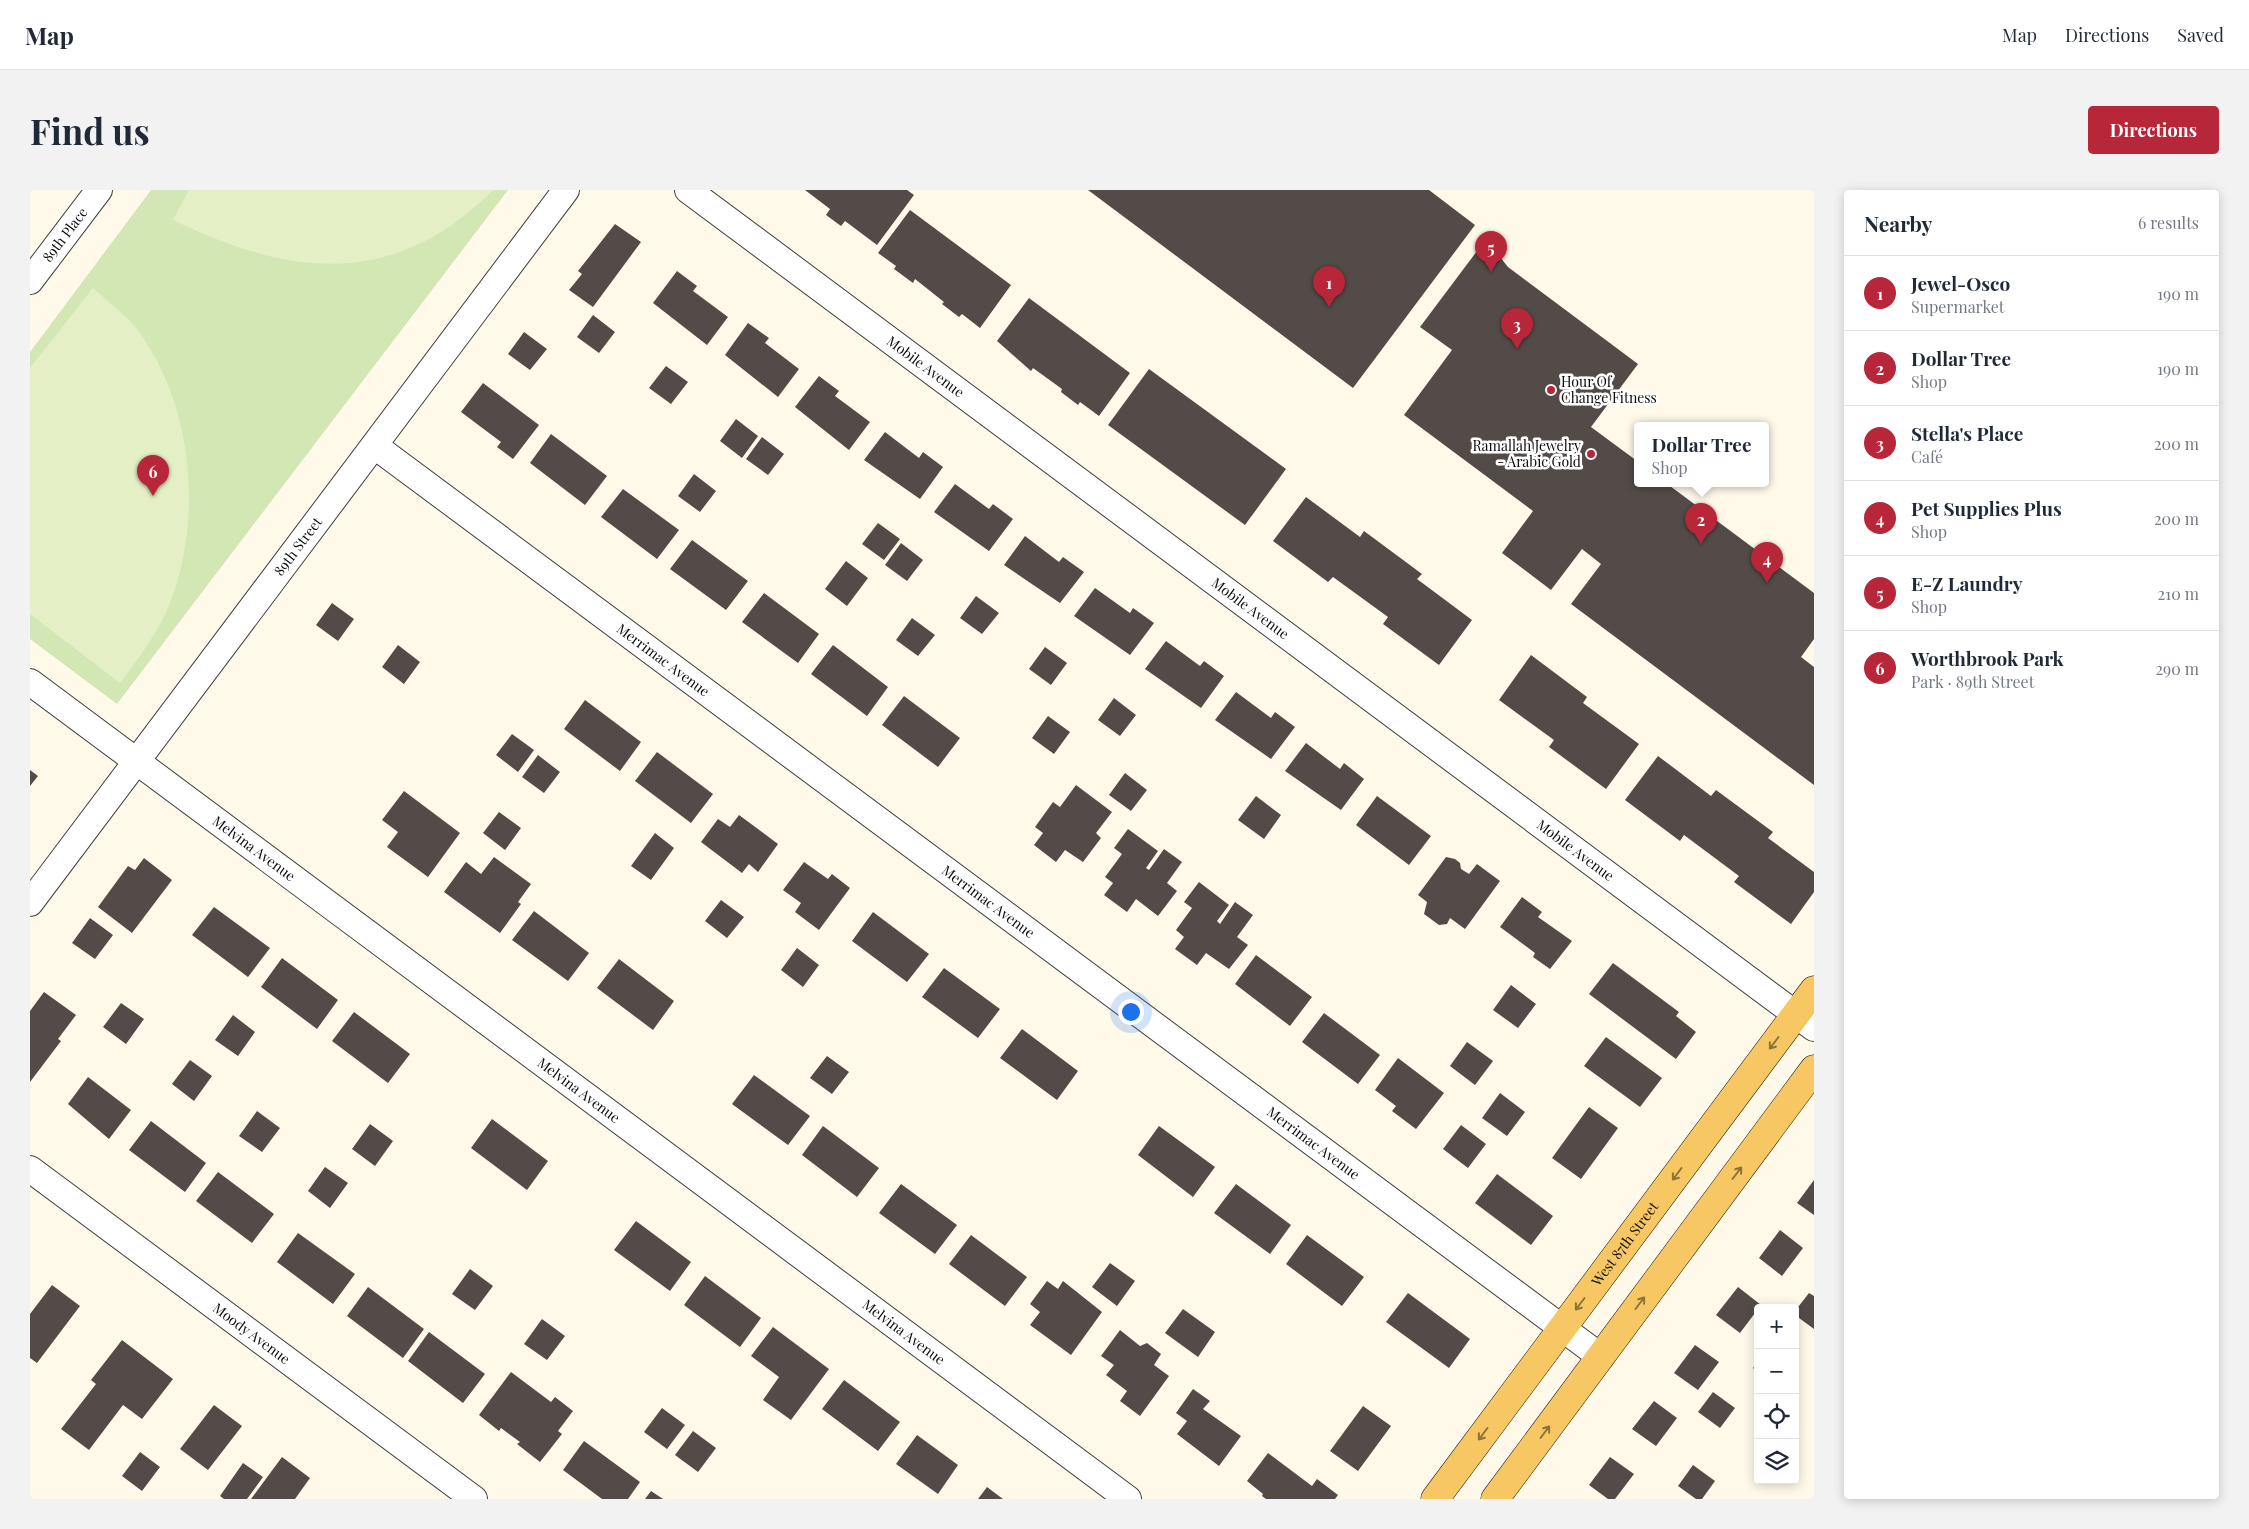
<!DOCTYPE html>
<html lang="en">
<head>
<meta charset="utf-8">
<style>
	body { margin:0; font-family:"Playfair Display",serif; background:#f2f2f3; color:#1f2937 }
	.controls { position:absolute; right:15px; bottom:15px; display:grid; overflow:hidden; border-radius:5px; box-shadow:0 2px 12px #0003 }
	.controls button { width:45px; height:45px; display:grid; place-items:center; padding:0; border:0; border-bottom:1px solid #e0e1e3; background:#fff; color:#1f2937; font:25px sans-serif }
	.you { position:absolute; left:1100px; top:821px; width:18px; height:18px; margin:-12px; border:4px solid #fff; border-radius:50%; background:#1a73e8; box-shadow:0 0 0 8px #1a73e833 }
	.badge { display:grid; place-items:center; width:32px; height:32px; border-radius:50%; background:#b72739; color:#fff; font-size:16px; font-weight:700 }
	.pin { position:absolute; translate:-50% -41px; filter:drop-shadow(0 1px 2px #0008) }
	.pin::after { content:''; position:absolute; top:26px; width:18px; height:15px; background:inherit; clip-path:polygon(0 0,100% 0,50% 100%) }
	.popup { position:absolute; left:1604px; top:232px; width:135px; height:65px; box-sizing:border-box; display:grid; place-content:center; border-radius:5px; background:#fff; filter:drop-shadow(0 1px 4px #0005); font-size:16px; white-space:nowrap; color:#747a83 }
	.popup b { font-size:19px; color:#1f2937 }
	.popup::after { content:''; position:absolute; left:50%; top:100%; margin-left:-10px; border:10px solid transparent; border-top-color:#fff }
	.list { margin:0; padding:0; list-style:none }
	h2 { display:flex; justify-content:space-between; align-items:center; height:65px; margin:0; padding:0 20px; font-size:21px }
	h2 small { font-size:16px; font-weight:400; color:#747a83 }
	.list li { display:grid; grid-template-columns:32px 1fr auto; gap:15px; align-items:center; box-sizing:border-box; height:75px; padding:0 20px; border-top:1px solid #e0e1e3 }
	.list b { display:block; font-size:19px; white-space:nowrap }
	.list p { margin:0; font-size:16px; white-space:nowrap; color:#747a83 }
	.list em { font-size:16px; font-style:normal; color:#747a83 }
	.icon { flex:none; width:28px; height:28px; fill:none; stroke:currentColor; stroke-width:2; stroke-linecap:round; stroke-linejoin:round }
	.map { position:relative; flex:none; width:1784px; height:1309px; overflow:hidden; border-radius:5px }
	header { display:flex; align-items:center; gap:30px; box-sizing:border-box; height:70px; padding:0 25px; background:#fff; border-bottom:1px solid #e0e1e3 }
	header strong { font-size:24px }
	nav { display:flex; gap:28px; margin-inline-start:auto; font-size:18px }
	.intro { display:flex; align-items:center; justify-content:space-between; box-sizing:border-box; height:120px; padding:0 30px }
	h1 { margin:0; font-size:35px }
	.button { padding:12px 22px; border-radius:5px; background:#b72739; color:#fff; font-size:18px; font-weight:700 }
	main { display:flex; gap:30px; padding:0 30px }
	aside { flex:1; background:#fff; border-radius:5px; box-shadow:0 2px 12px #0003 }
	.map>svg:first-child { display:block }
	.green { fill:#d3e7b5 }
	.pitch { fill:#e4efc6 }
	.building { fill:#534b48 }
	.lines { fill:none; stroke-linecap:round; stroke-linejoin:round }
	.minor-casing { stroke:#3e3e3e; stroke-width:28 }
	.major-casing { stroke:#1c1c1c; stroke-width:29 }
	.minor { stroke:#fff; stroke-width:26 }
	.major { stroke:#f6c762; stroke-width:28 }
	.oneway { stroke:#8c723b }
	.poi-dot { fill:#b72739; stroke:#fff; stroke-width:2 }
	.labels { text-anchor:middle; stroke-width:5; stroke-linejoin:round; paint-order:stroke }
	.street-label { font-size:14px; fill:#0b0b0b; stroke:#fff }
	.poi-label { font-size:14px; fill:#0b0b0b; stroke:#fff; text-anchor:start }
</style>
</head>
<body>
<header>
<strong>Map</strong>
<nav><a>Map</a><a>Directions</a><a>Saved</a></nav>
</header>
<div class="intro"><h1>Find us</h1><a class="button">Directions</a></div>
<main>
<div class="map">
<svg width="1784" height="1309" viewBox="0 0 1784 1309">
	<rect width="100%" height="100%" fill="#fff9ea"/>
	<path class="green" d="M 121,0 L 478,0 L 87,514 L 0,449 L 0,162 Z"/>
	<path class="pitch" d="M 159,0 L 463,0 C 365,99 260,87 143,30 Z
		M 63,98 C 78,112 98,126 110,143 C 164,220 173,329 139,416 C 127,444 108,469 90,493 L 0,424 L 0,178 Z"/>
	<path class="building" d="M 775,0 L 877,0 L 884,5 L 847,55 L 815,31 L 811,36 L 796,25 L 800,19 Z
		M 1058,0 L 1399,0 L 1445,35 L 1323,198 Z
		M 880,20 L 981,95 L 950,138 L 932,124 L 929,127 L 912,114 L 914,112 L 885,89 L 883,93 L 864,79 L 866,76 L 848,63 Z
		M 585,34 L 611,52 L 563,117 L 539,100 L 552,84 L 548,81 Z
		M 1458,52 L 1478,77 L 1608,174 L 1561,237 L 1607,271 L 1607,293 L 1636,293 L 1784,403 L 1784,449 L 1771,467 L 1784,477 L 1784,595 L 1541,414 L 1571,374 L 1552,359 L 1521,400 L 1472,363 L 1503,321 L 1374,225 L 1422,160 L 1390,137 L 1450,57 Z
		M 647,81 L 667,96 L 663,101 L 698,127 L 677,155 L 623,113 Z
		M 999,108 L 1100,183 L 1069,226 L 1050,212 L 1048,215 L 1031,202 L 1032,199 L 1003,178 L 1001,181 L 967,151 Z
		M 563,125 L 585,142 L 569,163 L 547,147 Z
		M 718,133 L 739,148 L 735,153 L 769,179 L 748,207 L 695,165 Z
		M 494,142 L 517,159 L 500,180 L 478,164 Z
		M 636,176 L 658,192 L 641,214 L 619,198 Z
		M 1119,179 L 1256,279 L 1215,335 L 1078,235 Z
		M 789,186 L 809,201 L 805,206 L 840,232 L 819,260 L 765,217 Z
		M 453,193 L 509,235 L 483,269 L 467,257 L 471,252 L 431,222 Z
		M 706,229 L 728,246 L 712,268 L 690,251 Z
		M 855,242 L 889,268 L 893,262 L 913,277 L 890,309 L 834,270 Z
		M 521,244 L 577,286 L 555,315 L 500,273 Z
		M 732,247 L 754,264 L 738,285 L 716,269 Z
		M 664,284 L 686,301 L 670,322 L 648,306 Z
		M 925,294 L 959,319 L 963,314 L 983,329 L 959,361 L 904,322 Z
		M 593,299 L 649,340 L 627,369 L 571,327 Z
		M 1276,307 L 1330,347 L 1334,341 L 1392,384 L 1387,389 L 1442,430 L 1409,475 L 1353,434 L 1358,427 L 1303,387 L 1298,392 L 1243,351 Z
		M 848,333 L 870,349 L 854,370 L 832,354 Z
		M 995,346 L 1029,372 L 1033,367 L 1054,382 L 1030,413 L 974,375 Z
		M 662,350 L 718,391 L 696,420 L 640,379 Z
		M 871,353 L 893,370 L 877,391 L 855,375 Z
		M 816,371 L 838,388 L 817,416 L 795,399 Z
		M 1065,398 L 1100,423 L 1103,418 L 1124,433 L 1100,465 L 1044,426 Z
		M 734,403 L 789,444 L 768,473 L 712,432 Z
		M 946,406 L 969,423 L 952,444 L 930,428 Z
		M 302,413 L 324,429 L 308,451 L 286,435 Z
		M 882,428 L 905,445 L 888,466 L 866,450 Z
		M 1136,451 L 1170,476 L 1174,471 L 1194,486 L 1171,518 L 1115,479 Z
		M 368,455 L 390,472 L 374,494 L 352,477 Z
		M 803,455 L 858,497 L 837,526 L 781,484 Z
		M 1015,457 L 1037,473 L 1021,495 L 999,479 Z
		M 1501,465 L 1557,507 L 1553,513 L 1609,554 L 1576,599 L 1519,557 L 1524,550 L 1469,510 Z
		M 1206,502 L 1241,528 L 1245,522 L 1265,537 L 1241,569 L 1185,530 Z
		M 874,506 L 930,548 L 908,577 L 852,535 Z
		M 1084,508 L 1106,525 L 1090,546 L 1068,530 Z
		M 555,510 L 611,552 L 590,581 L 534,539 Z
		M 1018,526 L 1040,542 L 1024,564 L 1002,548 Z
		M 482,544 L 504,560 L 488,582 L 466,565 Z
		M 1276,553 L 1310,579 L 1314,573 L 1334,589 L 1311,620 L 1255,581 Z
		M 627,562 L 683,604 L 661,633 L 605,591 Z
		M 508,565 L 530,582 L 514,603 L 492,587 Z
		M 1628,566 L 1681,606 L 1686,600 L 1743,642 L 1738,648 L 1784,682 L 1784,702 L 1761,734 L 1704,692 L 1709,686 L 1654,645 L 1650,651 L 1595,610 Z
		M 0,580 L 8,586 L 0,596 Z
		M 1095,583 L 1117,600 L 1101,621 L 1079,605 Z
		M 1046,595 L 1082,622 L 1066,643 L 1071,648 L 1053,672 L 1035,660 L 1026,672 L 1004,655 L 1013,643 L 1005,637 L 1023,612 L 1030,617 Z
		M 374,601 L 430,643 L 398,687 L 357,657 L 368,642 L 352,630 Z
		M 1226,606 L 1251,625 L 1234,649 L 1208,630 Z
		M 1347,606 L 1401,646 L 1379,675 L 1326,635 Z
		M 469,622 L 491,638 L 475,660 L 453,643 Z
		M 709,625 L 748,654 L 728,682 L 719,674 L 712,683 L 671,652 L 688,629 L 700,637 Z
		M 1098,639 L 1128,661 L 1116,678 L 1119,680 L 1134,659 L 1152,672 L 1137,693 L 1147,701 L 1128,726 L 1106,709 L 1097,722 L 1074,705 L 1083,693 L 1075,687 L 1092,664 L 1084,658 Z
		M 625,643 L 644,658 L 621,690 L 601,676 Z
		M 464,667 L 501,694 L 488,712 L 491,714 L 470,743 L 414,702 L 436,672 L 451,684 Z
		M 1416,667 L 1425,669 L 1430,673 L 1431,679 L 1439,684 L 1447,674 L 1470,691 L 1435,739 L 1420,728 L 1417,734 L 1409,735 L 1394,724 L 1397,712 L 1388,705 Z
		M 114,668 L 142,690 L 102,743 L 68,717 L 98,676 L 105,680 Z
		M 774,672 L 798,689 L 802,684 L 820,698 L 789,740 L 765,722 L 771,713 L 753,700 Z
		M 1169,692 L 1199,715 L 1187,731 L 1190,734 L 1205,712 L 1223,725 L 1207,747 L 1218,755 L 1199,779 L 1176,763 L 1167,775 L 1145,759 L 1154,747 L 1146,740 L 1162,718 L 1154,712 Z
		M 1492,707 L 1512,722 L 1508,727 L 1542,751 L 1520,779 L 1503,767 L 1505,763 L 1470,737 Z
		M 691,710 L 714,727 L 697,748 L 675,731 Z
		M 184,717 L 240,758 L 218,787 L 162,745 Z
		M 504,721 L 559,763 L 538,791 L 482,750 Z
		M 843,722 L 899,764 L 877,792 L 822,751 Z
		M 60,728 L 83,745 L 65,769 L 42,753 Z
		M 767,758 L 789,775 L 773,797 L 751,780 Z
		M 1226,765 L 1282,807 L 1260,836 L 1205,794 Z
		M 252,768 L 308,810 L 287,839 L 231,797 Z
		M 589,769 L 644,811 L 623,840 L 567,798 Z
		M 1583,773 L 1649,822 L 1646,826 L 1666,842 L 1646,869 L 1559,804 Z
		M 914,778 L 970,819 L 948,848 L 892,807 Z
		M 1481,795 L 1506,814 L 1488,838 L 1463,820 Z
		M 14,802 L 46,825 L 28,849 L 31,851 L 0,892 L 0,821 Z
		M 91,813 L 114,829 L 96,854 L 73,837 Z
		M 324,822 L 380,864 L 358,893 L 302,851 Z
		M 1294,823 L 1350,865 L 1328,894 L 1272,852 Z
		M 203,825 L 225,842 L 208,866 L 185,850 Z
		M 992,839 L 1048,881 L 1027,910 L 970,868 Z
		M 1576,847 L 1632,888 L 1610,917 L 1554,876 Z
		M 1437,852 L 1463,871 L 1445,895 L 1420,876 Z
		M 797,866 L 819,882 L 802,904 L 780,888 Z
		M 1368,868 L 1414,903 L 1386,939 L 1362,921 L 1366,916 L 1345,900 Z
		M 160,870 L 182,886 L 164,911 L 142,894 Z
		M 724,885 L 780,926 L 758,955 L 702,914 Z
		M 58,887 L 101,920 L 79,949 L 38,914 Z
		M 1470,903 L 1495,922 L 1477,946 L 1452,928 Z
		M 1559,917 L 1588,938 L 1551,989 L 1522,968 Z
		M 227,921 L 250,938 L 232,962 L 209,946 Z
		M 462,929 L 518,971 L 497,1000 L 441,958 Z
		M 121,931 L 176,973 L 155,1002 L 99,960 Z
		M 340,934 L 363,951 L 345,976 L 322,959 Z
		M 1431,935 L 1456,954 L 1438,978 L 1413,959 Z
		M 793,936 L 849,978 L 827,1007 L 772,965 Z
		M 1129,936 L 1185,977 L 1163,1007 L 1108,965 Z
		M 295,977 L 318,993 L 300,1018 L 278,1001 Z
		M 188,982 L 244,1024 L 222,1053 L 166,1011 Z
		M 1467,984 L 1523,1026 L 1501,1055 L 1445,1013 Z
		M 1784,990 L 1784,1025 L 1767,1013 Z
		M 871,994 L 927,1035 L 905,1064 L 849,1023 Z
		M 1206,994 L 1261,1035 L 1240,1064 L 1184,1023 Z
		M 606,1031 L 661,1072 L 640,1101 L 584,1060 Z
		M 1750,1040 L 1773,1058 L 1752,1086 L 1729,1068 Z
		M 268,1043 L 325,1084 L 303,1114 L 247,1072 Z
		M 941,1045 L 997,1087 L 975,1116 L 919,1074 Z
		M 1277,1045 L 1334,1087 L 1312,1116 L 1256,1074 Z
		M 1080,1073 L 1105,1091 L 1087,1116 L 1062,1097 Z
		M 440,1079 L 463,1096 L 445,1120 L 422,1104 Z
		M 675,1086 L 731,1128 L 710,1157 L 654,1115 Z
		M 1017,1091 L 1028,1099 L 1033,1091 L 1072,1122 L 1041,1165 L 1000,1135 L 1010,1122 L 1000,1114 Z
		M 22,1095 L 50,1116 L 7,1173 L 0,1168 L 0,1124 Z
		M 338,1097 L 394,1139 L 373,1168 L 317,1126 Z
		M 1708,1097 L 1731,1115 L 1710,1143 L 1686,1125 Z
		M 1378,1103 L 1440,1149 L 1419,1178 L 1356,1132 Z
		M 1779,1103 L 1784,1106 L 1784,1139 L 1765,1125 L 1765,1121 Z
		M 1153,1119 L 1185,1142 L 1168,1167 L 1135,1143 Z
		M 512,1129 L 535,1146 L 517,1170 L 494,1154 Z
		M 743,1137 L 799,1179 L 761,1230 L 733,1210 L 749,1187 L 721,1166 Z
		M 1090,1140 L 1110,1156 L 1117,1153 L 1131,1164 L 1124,1175 L 1139,1186 L 1110,1226 L 1090,1211 L 1097,1201 L 1076,1185 L 1084,1175 L 1071,1166 Z
		M 399,1142 L 455,1184 L 433,1213 L 378,1171 Z
		M 92,1150 L 143,1189 L 112,1229 L 93,1215 L 59,1260 L 31,1239 L 66,1194 L 61,1190 Z
		M 1665,1155 L 1689,1172 L 1668,1200 L 1644,1183 Z
		M 1728,1172 L 1728,1182 L 1723,1178 Z
		M 481,1182 L 521,1212 L 525,1207 L 543,1221 L 528,1241 L 532,1244 L 510,1272 L 487,1254 L 490,1252 L 471,1238 L 469,1241 L 449,1225 Z
		M 814,1190 L 870,1232 L 848,1261 L 792,1219 Z
		M 1163,1199 L 1180,1211 L 1173,1219 L 1211,1246 L 1189,1276 L 1147,1244 L 1157,1231 L 1146,1223 Z
		M 1683,1202 L 1705,1218 L 1690,1238 L 1668,1222 Z
		M 1624,1211 L 1647,1228 L 1626,1256 L 1602,1239 Z
		M 184,1215 L 212,1236 L 178,1280 L 150,1259 Z
		M 1333,1216 L 1361,1236 L 1328,1281 L 1300,1261 Z
		M 632,1218 L 655,1235 L 637,1259 L 614,1242 Z
		M 663,1241 L 686,1258 L 668,1282 L 645,1265 Z
		M 887,1245 L 928,1275 L 908,1304 L 866,1274 Z
		M 554,1251 L 610,1292 L 598,1309 L 572,1309 L 533,1280 Z
		M 110,1262 L 130,1277 L 112,1301 L 92,1286 Z
		M 1238,1263 L 1282,1296 L 1287,1289 L 1308,1305 L 1305,1309 L 1236,1309 L 1232,1306 L 1233,1304 L 1217,1291 Z
		M 252,1267 L 280,1288 L 265,1309 L 221,1309 Z
		M 1580,1267 L 1604,1284 L 1585,1309 L 1578,1309 L 1559,1295 Z
		M 213,1273 L 233,1287 L 217,1309 L 194,1309 L 190,1306 Z
		M 1663,1275 L 1685,1291 L 1672,1309 L 1666,1309 L 1648,1296 Z
		M 957,1297 L 973,1309 L 948,1309 Z
		M 621,1301 L 633,1309 L 615,1309 Z"/>
	<g class="lines">
		<defs>
			<g id="minor">
				<path id="s1" d="M 658,0 L 1784,838"/>
				<path id="s2" d="M 0,91 L 69,0"/>
				<path id="s3" d="M 345,256 L 1571,1167"/>
				<path id="s4" d="M 0,492 L 1098,1309"/>
				<path id="s5" d="M 0,713 L 536,0"/>
				<path id="s6" d="M 0,979 L 444,1309"/>
			</g>
			<g id="major">
				<path id="s7" d="M 1405,1309 L 1784,800"/>
				<path d="M 1465,1309 L 1784,879"/>
			</g>
		</defs>
		<use href="#minor" class="minor-casing"/>
		<use href="#major" class="major-casing"/>
		<use href="#minor" class="minor"/>
		<use href="#major" class="major"/>
	</g>
	<defs><path id="oneway-shaft" d="M-6 0H5M1.5-3L5.5 0L1.5 3" fill="none" stroke-width="1.6" stroke-linecap="round" stroke-linejoin="round" transform="scale(1.25)"/></defs>
	<g class="oneway">
		<use href="#oneway-shaft" transform="translate(1744 853) rotate(127)"/>
		<use href="#oneway-shaft" transform="translate(1707 983) rotate(-53)"/>
		<use href="#oneway-shaft" transform="translate(1647 984) rotate(127)"/>
		<use href="#oneway-shaft" transform="translate(1610 1113) rotate(-53)"/>
		<use href="#oneway-shaft" transform="translate(1550 1114) rotate(127)"/>
		<use href="#oneway-shaft" transform="translate(1515 1242) rotate(-53)"/>
		<use href="#oneway-shaft" transform="translate(1453 1244) rotate(127)"/>
	</g>
	<g class="poi-dot">
		<circle cx="1521" cy="200" r="5"/>
		<circle cx="1561" cy="264" r="5"/>
	</g>
	<g class="labels">
		<g class="street-label">
			<text dy="5" stroke="none"><textPath href="#s2" startOffset="58">89th Place</textPath></text>
			<text dy="5" stroke="none"><textPath href="#s1" startOffset="296">Mobile Avenue</textPath></text>
			<text dy="5" stroke="none"><textPath href="#s5" startOffset="446">89th Street</textPath></text>
			<text dy="5" stroke="none"><textPath href="#s1" startOffset="701">Mobile Avenue</textPath></text>
			<text dy="5" stroke="none"><textPath href="#s3" startOffset="359">Merrimac Avenue</textPath></text>
			<text dy="5" stroke="none"><textPath href="#s4" startOffset="279">Melvina Avenue</textPath></text>
			<text dy="5" stroke="none"><textPath href="#s1" startOffset="1106">Mobile Avenue</textPath></text>
			<text dy="5" stroke="none"><textPath href="#s3" startOffset="764">Merrimac Avenue</textPath></text>
			<text dy="5" stroke="none"><textPath href="#s4" startOffset="684">Melvina Avenue</textPath></text>
			<text dy="5" stroke="none"><textPath href="#s3" startOffset="1169">Merrimac Avenue</textPath></text>
			<text dy="5" stroke="none"><textPath href="#s7" startOffset="318">West 87th Street</textPath></text>
			<text dy="5" stroke="none"><textPath href="#s4" startOffset="1089">Melvina Avenue</textPath></text>
			<text dy="5" stroke="none"><textPath href="#s6" startOffset="276">Moody Avenue</textPath></text>
		</g>
		<g class="poi-label">
			<text x="1531" y="197">Hour Of<tspan x="1531" dy="16">Change Fitness</tspan></text>
			<text x="1551" y="261" text-anchor="end">Ramallah Jewelry<tspan x="1551" dy="16">- Arabic Gold</tspan></text>
		</g>
	</g>
</svg>
<div class="controls">
<button>+</button>
<button>−</button>
<button><svg class="icon" aria-label="locate" viewBox="0 0 24 24"><circle cx="12" cy="12" r="6"/><path d="M12 2v4M12 18v4M2 12h4M18 12h4"/></svg></button>
<button><svg class="icon" aria-label="layers" viewBox="0 0 24 24"><path d="M12 4l9 5-9 5-9-5zM3 14l9 5 9-5"/></svg></button>
</div>
<div class="you"></div>
<div class="pin badge" style="left:1299px;top:117px">1</div>
<div class="pin badge" style="left:1671px;top:354px">2</div>
<div class="popup"><b>Dollar Tree</b>Shop</div>
<div class="pin badge" style="left:1487px;top:159px">3</div>
<div class="pin badge" style="left:1737px;top:393px">4</div>
<div class="pin badge" style="left:1461px;top:82px">5</div>
<div class="pin badge" style="left:123px;top:306px">6</div>
</div>
<aside>
<h2>Nearby<small>6 results</small></h2>
<ul class="list">
<li><span class="badge">1</span><div><b>Jewel-Osco</b><p>Supermarket</p></div><em>190 m</em></li>
<li><span class="badge">2</span><div><b>Dollar Tree</b><p>Shop</p></div><em>190 m</em></li>
<li><span class="badge">3</span><div><b>Stella's Place</b><p>Café</p></div><em>200 m</em></li>
<li><span class="badge">4</span><div><b>Pet Supplies Plus</b><p>Shop</p></div><em>200 m</em></li>
<li><span class="badge">5</span><div><b>E-Z Laundry</b><p>Shop</p></div><em>210 m</em></li>
<li><span class="badge">6</span><div><b>Worthbrook Park</b><p>Park · 89th Street</p></div><em>290 m</em></li>
</ul>
</aside>
</main>
</body>
</html>
